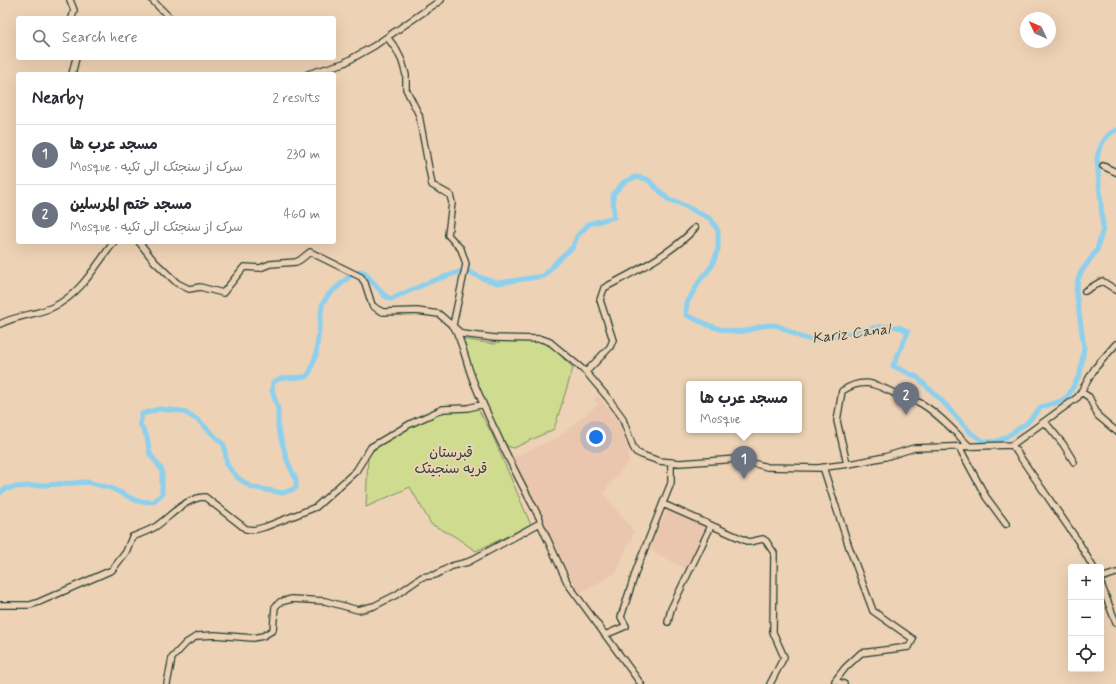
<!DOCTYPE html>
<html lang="en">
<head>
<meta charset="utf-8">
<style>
	body { margin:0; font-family:Mynerve,"Playpen Sans Arabic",sans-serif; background:#f2f2f3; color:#2b2b33 }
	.controls { position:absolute; right:12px; bottom:12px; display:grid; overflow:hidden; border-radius:4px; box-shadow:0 4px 16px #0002 }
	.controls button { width:36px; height:36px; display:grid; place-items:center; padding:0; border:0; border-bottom:1px solid #e1e1e2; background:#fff; color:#2b2b33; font:20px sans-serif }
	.compass { position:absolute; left:1020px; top:12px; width:36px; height:36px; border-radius:50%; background:#fff; box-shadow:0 4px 16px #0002; rotate:314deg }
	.you { position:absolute; left:596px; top:437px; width:14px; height:14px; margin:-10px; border:3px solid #fff; border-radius:50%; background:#1a73e8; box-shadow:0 0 0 6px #1a73e833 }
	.badge { display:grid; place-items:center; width:26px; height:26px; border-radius:50%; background:#1f6fb2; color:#fff; font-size:13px; font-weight:700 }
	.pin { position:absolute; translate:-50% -33px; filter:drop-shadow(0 1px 2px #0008) }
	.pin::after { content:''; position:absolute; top:21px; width:14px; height:12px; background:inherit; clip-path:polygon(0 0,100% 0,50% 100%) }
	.popup { position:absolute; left:686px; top:381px; width:116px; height:52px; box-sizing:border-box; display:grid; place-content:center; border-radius:4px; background:#fff; filter:drop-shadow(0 1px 3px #0005); font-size:13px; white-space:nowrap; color:#7c7c81 }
	.popup b { font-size:15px; color:#2b2b33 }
	.popup::after { content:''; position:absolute; left:50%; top:100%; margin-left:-8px; border:8px solid transparent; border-top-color:#fff }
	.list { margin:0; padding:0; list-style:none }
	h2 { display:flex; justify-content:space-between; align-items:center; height:52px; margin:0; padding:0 16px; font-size:17px }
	h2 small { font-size:13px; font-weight:400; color:#7c7c81 }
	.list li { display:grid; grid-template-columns:26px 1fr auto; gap:12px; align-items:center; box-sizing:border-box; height:60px; padding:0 16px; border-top:1px solid #e1e1e2 }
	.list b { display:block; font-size:15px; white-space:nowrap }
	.list p { margin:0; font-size:13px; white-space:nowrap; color:#7c7c81 }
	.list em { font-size:13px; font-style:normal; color:#7c7c81 }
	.icon { flex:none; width:22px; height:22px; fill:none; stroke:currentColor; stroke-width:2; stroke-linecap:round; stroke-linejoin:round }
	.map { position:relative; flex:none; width:1116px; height:684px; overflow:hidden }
	.search { position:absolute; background:#fff; box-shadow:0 4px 16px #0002; left:16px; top:16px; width:320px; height:44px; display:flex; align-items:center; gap:10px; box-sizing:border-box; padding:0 14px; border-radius:4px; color:#7c7c81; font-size:15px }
	.panel { position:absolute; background:#fff; box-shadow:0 4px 16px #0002; left:16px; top:72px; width:320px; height:172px; border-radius:4px }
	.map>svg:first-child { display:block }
	.built { fill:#ebc6af }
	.green { fill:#cfdc8f; stroke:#778c62 }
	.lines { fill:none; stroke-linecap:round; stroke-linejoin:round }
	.canal { stroke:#8dd0ee; stroke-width:5 }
	.minor-casing { stroke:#1f3d34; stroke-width:8 }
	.minor { stroke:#eed2b5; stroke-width:5.5 }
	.labels { text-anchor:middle; stroke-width:4; stroke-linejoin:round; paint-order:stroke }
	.park-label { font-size:14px; fill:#284539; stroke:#eed2b5 }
	.water-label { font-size:15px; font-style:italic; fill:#2a4c47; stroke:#eed2b5 }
</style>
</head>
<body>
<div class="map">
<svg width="1116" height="684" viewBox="0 0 1116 684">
	<rect width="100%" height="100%" fill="#eed2b5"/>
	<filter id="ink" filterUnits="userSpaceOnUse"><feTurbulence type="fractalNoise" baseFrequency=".025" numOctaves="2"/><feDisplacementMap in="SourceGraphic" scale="8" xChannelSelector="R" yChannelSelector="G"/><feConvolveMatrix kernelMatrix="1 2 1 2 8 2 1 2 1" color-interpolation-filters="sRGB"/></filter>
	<g filter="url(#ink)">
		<path class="built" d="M 598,396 L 620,424 L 628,449 L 629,461 L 603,493 L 634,531 L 631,542 L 629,541 L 617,572 L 579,594 L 511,458 L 557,438 L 598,404 L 593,399 Z
			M 668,509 L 707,526 L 707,529 L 688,570 L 647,548 Z"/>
		<path class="green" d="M 461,339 L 495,344 L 504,340 L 537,341 L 552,347 L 573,368 L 554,429 L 514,448 L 507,446 C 487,411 464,381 461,339 Z
			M 477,407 L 491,432 L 531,525 L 476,551 L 454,536 L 431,524 L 410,487 L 366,507 L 368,455 L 384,442 L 438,412 Z"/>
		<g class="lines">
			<path class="canal" d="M 0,493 L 5,489 L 15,487 L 87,482 L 111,488 L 137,501 L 153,502 L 162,494 L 162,470 L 150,454 L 147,437 L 140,424 L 142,414 L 159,409 L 182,411 L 198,420 L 224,445 L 227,465 L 237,477 L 251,487 L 283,493 L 296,488 L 296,480 L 287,460 L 278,428 L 278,409 L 272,390 L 273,382 L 282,378 L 306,377 L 310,372 L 316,355 L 322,305 L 328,295 L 350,276 L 361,271 L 364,272 L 385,296 L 391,299 L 432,281 L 465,270 L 482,278 L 498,283 L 544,276 L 559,259 L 573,247 L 577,236 L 589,224 L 614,217 L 613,194 L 624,182 L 636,177 L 647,179 L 670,201 L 677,202 L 711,219 L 718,231 L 718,249 L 712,266 L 700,280 L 687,303 L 686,315 C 705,323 722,334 744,331 C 754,329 763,324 774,325 C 787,327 800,341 816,340 C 839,339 890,316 908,332 L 893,366 L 917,377 L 943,402 L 971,433 L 983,441 L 995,442 L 1006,437 L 1027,423 L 1041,407 L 1061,401 L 1068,396 L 1080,374 L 1084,347 L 1076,291 L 1078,280 L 1081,272 L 1097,250 L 1103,228 L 1097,159 C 1099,147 1105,135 1116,130"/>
			<defs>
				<path id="minor" d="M 70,0 L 74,10 L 72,18
					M 152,0 L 170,18
					M 72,74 L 76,58
					M 308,74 L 344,63 L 374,46 L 441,0
					M 1103,166 L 1116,172
					M 139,242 L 154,261 L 177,283 L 189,289 L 200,287 L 223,293 L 244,267 L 260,268 L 270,264 L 296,262 L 300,260 L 310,252 L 361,277 L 365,283 L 372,305 L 377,309 L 383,312 L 417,311 L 439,314 L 462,334 L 495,338 L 542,339 L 550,342 L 586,372 L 608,398 L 622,417 L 633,447 L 636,452 L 642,455 L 659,461 L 680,463 L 738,459 L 767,467 L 818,468 L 849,464 L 885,457 L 914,448 L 1012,445 L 1078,397 L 1095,368 L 1116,344
					M 1085,291 L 1102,281 L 1116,290
					M 0,324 C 17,315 36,315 53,307 C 81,294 96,265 114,242
					M 586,372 L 610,347 L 613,340 L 600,300 L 604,288 C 634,272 673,253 695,228
					M 1081,392 L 1089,397 L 1098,416 L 1116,431
					M 1045,422 L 1063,444 L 1074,462
					M 1012,445 L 1078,541 L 1093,567
					M 959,447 L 986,497 L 1006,524
					M 847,464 L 837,421 L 842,391 C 863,377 875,384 896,394 C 904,398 914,399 922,404 C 940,415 955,432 970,447
					M 823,467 L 849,547 L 873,611 L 913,639 L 909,647 L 861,653 L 845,668 L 835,681 L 844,684
					M 663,504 L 749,542 L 763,539 L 766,541 L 774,553 L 773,632 L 784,657 L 770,684
					M 540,523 L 568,584 L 641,684
					M 1101,578 L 1116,573
					M 1101,584 L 1116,623
					M 0,605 L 30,605 L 39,602 L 112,570 L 126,552 L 132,537 C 140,534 148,531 155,527 C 170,517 186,497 205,497 L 246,529 L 254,530 L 265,527 L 316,507 L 356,471 L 371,447 L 410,424 L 443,409 L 468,408 L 483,404
					M 668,622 L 671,609 L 711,526
					M 605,635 L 626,626 L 621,617 L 637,568 L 671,483 L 671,462
					M 167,684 L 172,658 L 186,643 L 197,636 L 215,635 L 253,638 L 263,636 L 273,630 L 275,607 L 280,602 L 292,599 L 325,601 L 358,610 L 374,606 L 396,595 L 422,577 L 435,575 L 452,566 L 468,562 L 540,523 L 540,519 C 517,476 494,431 475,385 C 466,365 464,344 453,325 L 466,264 L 461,249 L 448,235 L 452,203 L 450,195 L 432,185 L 419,115 L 406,89 L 406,75 L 402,61 L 396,49 L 387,37"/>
			</defs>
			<use href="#minor" class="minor-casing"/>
			<use href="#minor" class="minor"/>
		</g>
	</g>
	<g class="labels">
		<g class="park-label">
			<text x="451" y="457">قبرستان<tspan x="451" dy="16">قریه سنجیتک</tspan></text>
		</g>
		<g class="water-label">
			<text transform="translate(851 333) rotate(-7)" y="5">Kariz Canal</text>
		</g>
	</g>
</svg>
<div class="controls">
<button>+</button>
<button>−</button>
<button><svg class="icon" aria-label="locate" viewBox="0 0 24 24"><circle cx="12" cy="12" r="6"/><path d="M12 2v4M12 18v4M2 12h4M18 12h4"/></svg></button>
</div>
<svg class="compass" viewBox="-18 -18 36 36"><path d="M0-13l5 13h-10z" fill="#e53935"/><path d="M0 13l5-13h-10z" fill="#7c7c81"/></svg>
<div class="you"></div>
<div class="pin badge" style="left:744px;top:479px;background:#6b7280">1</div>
<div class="popup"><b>مسجد عرب ها</b>Mosque</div>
<div class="pin badge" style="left:906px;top:415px;background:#6b7280">2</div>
<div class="search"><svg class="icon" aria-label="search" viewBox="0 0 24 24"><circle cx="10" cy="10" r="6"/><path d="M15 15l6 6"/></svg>Search here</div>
<section class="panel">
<h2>Nearby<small>2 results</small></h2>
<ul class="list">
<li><span class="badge" style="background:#6b7280">1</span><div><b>مسجد عرب ها</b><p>Mosque · سرک از سنجتک الی تکیه</p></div><em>230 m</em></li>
<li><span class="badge" style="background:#6b7280">2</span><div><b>مسجد ختم المرسلین</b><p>Mosque · سرک از سنجتک الی تکیه</p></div><em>460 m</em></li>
</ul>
</section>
</div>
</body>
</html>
